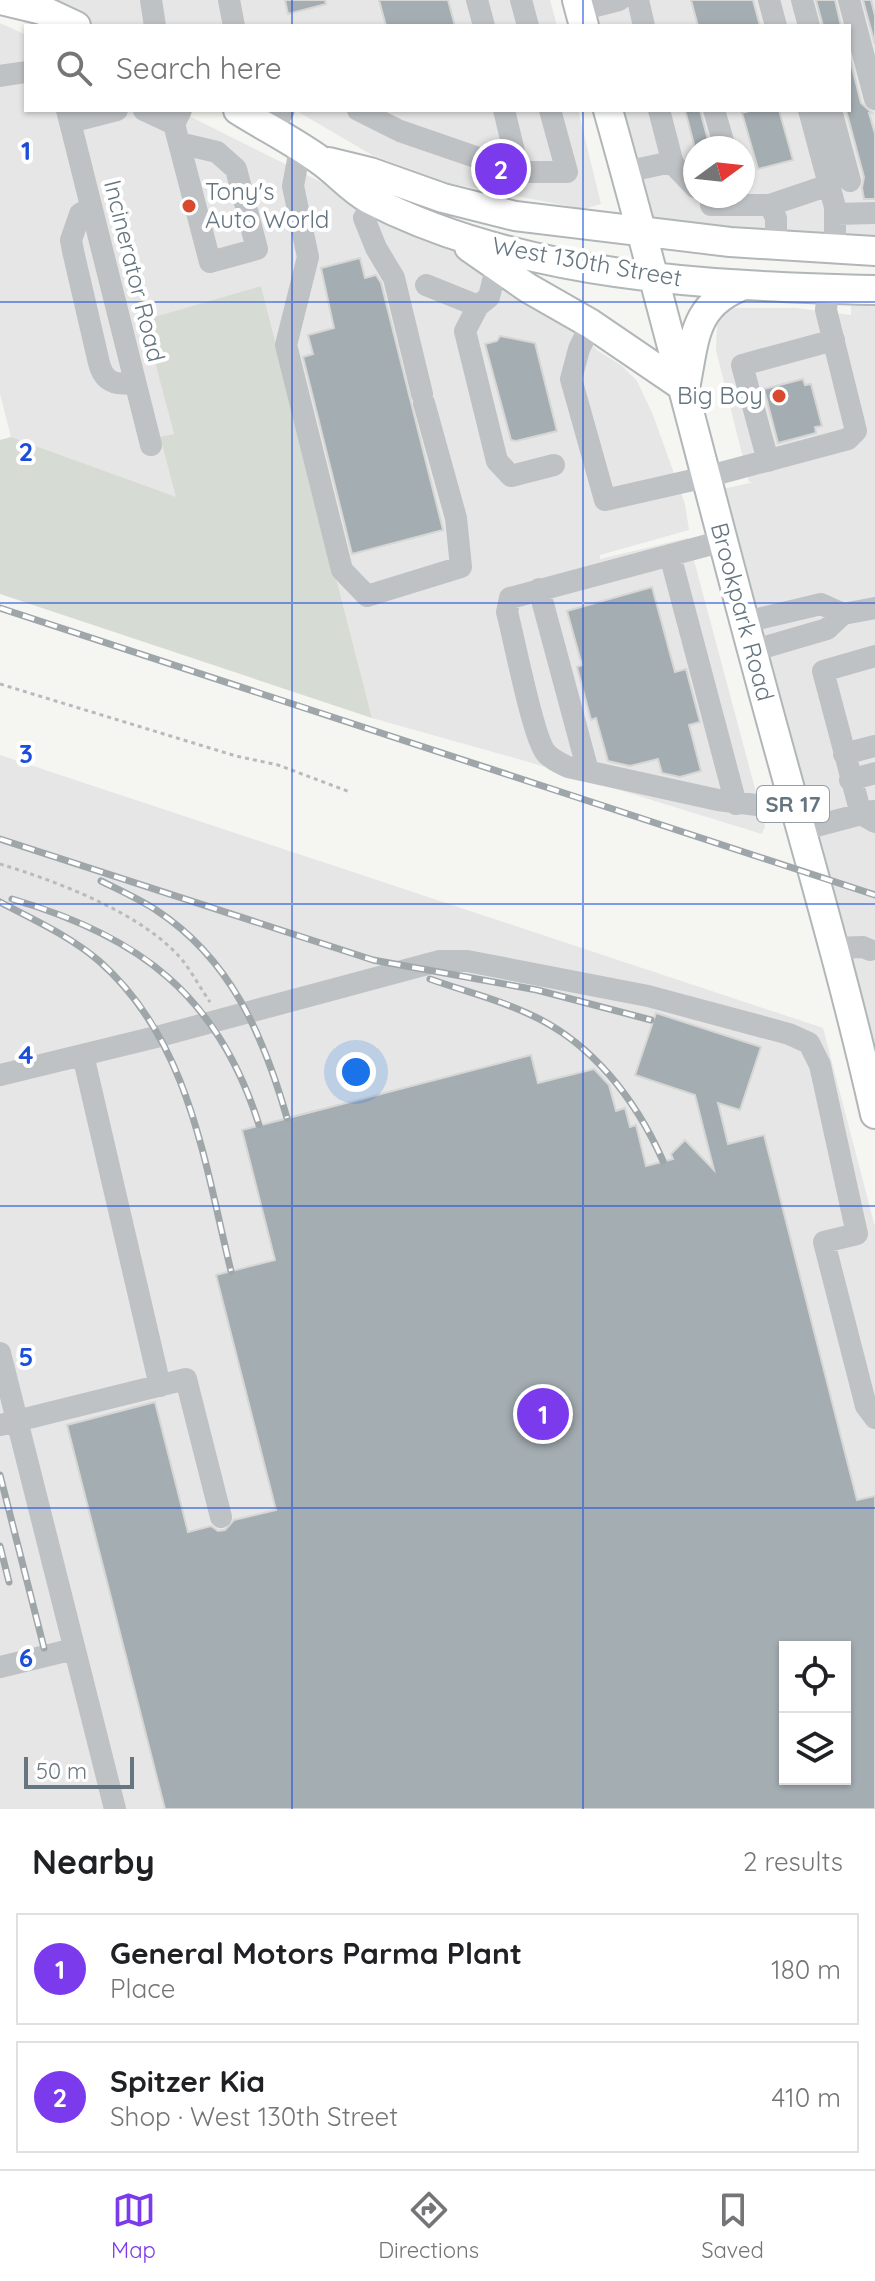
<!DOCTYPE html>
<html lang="en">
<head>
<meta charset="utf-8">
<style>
	body { margin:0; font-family:Quicksand,sans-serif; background:#f2f2f2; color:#202124 }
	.controls { position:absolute; right:24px; bottom:24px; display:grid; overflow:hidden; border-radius:0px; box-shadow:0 2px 6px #0004 }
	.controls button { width:72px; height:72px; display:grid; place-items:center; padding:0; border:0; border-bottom:2px solid #e0e0e0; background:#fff; color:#202124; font:40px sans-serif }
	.compass { position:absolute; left:683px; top:136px; width:72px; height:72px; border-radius:50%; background:#fff; box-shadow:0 2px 6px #0004; rotate:75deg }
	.scale { position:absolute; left:24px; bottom:20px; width:110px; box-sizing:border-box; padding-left:8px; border:4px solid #657681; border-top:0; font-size:22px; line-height:28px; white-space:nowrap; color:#657681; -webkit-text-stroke:6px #fff; paint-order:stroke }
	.you { position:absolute; left:356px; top:1072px; width:28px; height:28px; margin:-20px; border:6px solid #fff; border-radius:50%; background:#1a73e8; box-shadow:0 0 0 12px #1a73e833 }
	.badge { display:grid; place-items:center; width:52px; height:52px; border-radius:50%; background:#7c3aed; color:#fff; font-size:26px; font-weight:700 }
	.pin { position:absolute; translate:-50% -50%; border:4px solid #fff; box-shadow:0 2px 8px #0006 }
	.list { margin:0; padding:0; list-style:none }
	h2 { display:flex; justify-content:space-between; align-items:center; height:104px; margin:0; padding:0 32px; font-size:34px }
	h2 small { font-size:26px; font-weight:400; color:#757577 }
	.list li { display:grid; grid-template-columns:52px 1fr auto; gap:24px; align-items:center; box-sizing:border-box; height:112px; margin:0 16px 16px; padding:0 16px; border:2px solid #e0e0e0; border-radius:0px }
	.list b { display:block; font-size:30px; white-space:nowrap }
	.list p { margin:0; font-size:26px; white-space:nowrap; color:#757577 }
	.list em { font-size:26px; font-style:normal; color:#757577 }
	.icon { flex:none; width:44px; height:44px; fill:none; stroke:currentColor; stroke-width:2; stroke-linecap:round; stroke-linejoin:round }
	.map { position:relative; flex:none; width:875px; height:1809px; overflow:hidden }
	.search { position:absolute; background:#fff; box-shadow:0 2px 6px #0004; left:24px; right:24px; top:24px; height:88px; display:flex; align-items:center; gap:20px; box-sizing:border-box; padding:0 28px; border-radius:0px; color:#757577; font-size:30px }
	.sheet { height:360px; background:#fff }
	nav { display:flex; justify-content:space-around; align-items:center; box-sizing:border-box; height:112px; border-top:2px solid #e0e0e0; background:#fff; font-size:22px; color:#757577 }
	nav a { display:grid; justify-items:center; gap:4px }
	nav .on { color:#7c3aed }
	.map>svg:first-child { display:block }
	.built { fill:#e5e6e5; fill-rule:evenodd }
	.green { fill:#d6dbd3 }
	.building { fill:#a4adb2; stroke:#d6d6d4; stroke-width:2; fill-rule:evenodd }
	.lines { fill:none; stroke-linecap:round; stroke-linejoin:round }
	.major-casing { stroke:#b1b6b9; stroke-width:32 }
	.path { stroke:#b8bbbd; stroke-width:3; stroke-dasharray:4 4; stroke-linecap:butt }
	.minor { stroke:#bec2c5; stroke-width:22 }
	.major { stroke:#fff; stroke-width:28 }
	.rail-casing { stroke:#9fa6aa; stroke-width:7 }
	.rail { stroke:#fff; stroke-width:4; stroke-dasharray:12; stroke-linecap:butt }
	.grid { fill:none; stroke:#1d4ed8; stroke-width:2; stroke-opacity:0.55 }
	.poi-dot { fill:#d8492e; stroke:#fff; stroke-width:3 }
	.labels { text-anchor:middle; stroke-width:8; stroke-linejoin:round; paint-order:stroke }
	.shield { fill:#fff; stroke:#939fa7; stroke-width:2 }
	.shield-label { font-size:22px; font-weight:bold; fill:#657681 }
	.poi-label { font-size:24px; fill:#657681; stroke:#fff; text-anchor:start }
	.street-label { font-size:24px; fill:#657681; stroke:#fff }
	.grid-label { font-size:26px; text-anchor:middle; font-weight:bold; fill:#1d4ed8; stroke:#fff; stroke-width:8; stroke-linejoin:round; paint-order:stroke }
</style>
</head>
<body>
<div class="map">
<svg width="875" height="1809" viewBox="0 0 875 1809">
	<rect width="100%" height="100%" fill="#f5f5f1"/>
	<path class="built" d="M 28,0 L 550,0 L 557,26 L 89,26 Z
		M 593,0 L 875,0 L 875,242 L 653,224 L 623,110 L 849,110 L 849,26 L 600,26 ZM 695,148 L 743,148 L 743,196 L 695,196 Z
		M 0,23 L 26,35 L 26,110 L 177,110 L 435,239 L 572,323 L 597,350 L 622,366 L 637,381 L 653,415 L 685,504 L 689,530 L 600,555 L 600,559 L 688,538 L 765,826 L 762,834 L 522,760 L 372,718 L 261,286 L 145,320 L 174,434 L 160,438 L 177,498 L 11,437 L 0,394 Z
		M 295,110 L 578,110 L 601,204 L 584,209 L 448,183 L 372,155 Z
		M 851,297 L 875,297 L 875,1067 L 723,489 L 754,482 L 749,482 L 716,350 L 717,324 L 728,308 L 796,308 L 851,315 Z
		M 0,755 L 823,1028 L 875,1227 L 875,1809 L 0,1809 ZM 785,1647 L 845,1647 L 845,1779 L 785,1779 Z"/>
	<path class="green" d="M 261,286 L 372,718 L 0,594 L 0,440 L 11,437 L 176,497 L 160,437 L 174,434 L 144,320 Z"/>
	<path class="building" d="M 285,0 L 325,0 L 326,4 L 288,14 Z
		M 379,0 L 448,0 L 455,26 L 386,26 Z
		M 691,0 L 753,0 L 760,26 L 698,26 Z
		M 816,0 L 835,0 L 841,26 L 823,26 Z
		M 863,0 L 871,0 L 875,16 L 875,44 Z
		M 849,55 L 861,103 L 872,113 L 869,113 L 875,134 L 875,199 L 864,199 L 862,188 L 864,177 L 846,110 L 849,110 Z
		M 685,110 L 700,110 L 710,148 L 695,148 Z
		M 753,110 L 779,110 L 793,160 L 758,169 L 742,113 Z
		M 360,258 L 365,278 L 376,275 L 381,283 L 443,530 L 352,554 L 303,357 L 313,354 L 308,335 L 334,328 L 321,268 Z
		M 500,336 L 535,343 L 557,431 L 516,441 L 511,440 L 485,344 L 497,341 Z
		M 803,379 L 805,385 L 811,384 L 822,426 L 815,427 L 816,433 L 778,443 L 764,389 Z
		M 652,587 L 675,672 L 686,669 L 700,722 L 689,725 L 701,771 L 680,777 L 662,773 L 658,759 L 630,766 L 608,761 L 596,718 L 591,720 L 577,667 L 582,665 L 567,611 Z
		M 656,1013 L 761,1047 L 740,1110 L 718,1103 L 728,1144 L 764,1135 L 857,1500 L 875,1496 L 875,1809 L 165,1809 L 67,1425 L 155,1402 L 188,1532 L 211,1526 L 218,1531 L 225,1530 L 234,1520 L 276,1510 L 216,1275 L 275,1260 L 242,1130 L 531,1055 L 538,1083 L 594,1069 L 609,1085 L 616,1111 L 625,1108 L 630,1127 L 636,1125 L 646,1166 L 673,1159 L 671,1154 L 685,1140 L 714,1170 L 695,1095 L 635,1075 ZM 785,1647 L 845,1647 L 845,1779 L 785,1779 Z"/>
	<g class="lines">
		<defs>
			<path id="major" d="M 1,0 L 42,10 L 76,26
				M 577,0 L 584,26
				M 238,110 C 265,127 295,142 321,161 C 337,172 351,189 369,199 C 520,277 708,286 875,290
				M 608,110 C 661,298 708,488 759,676 C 798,822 842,967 875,1114
				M 329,162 L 370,172 L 443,198 L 515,216 L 730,242 L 875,251
				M 469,247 L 528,288 L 591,324 L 685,388
				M 686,383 C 695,337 694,304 744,285"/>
		</defs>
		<use href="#major" class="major-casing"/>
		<path class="path" d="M 0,684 L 236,756 L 278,765 L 350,792
			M 0,864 C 56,881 145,914 183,961 C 193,974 201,989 210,1002"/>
		<path class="minor" d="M 151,0 L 155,26
			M 229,0 L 234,26
			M 477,0 L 484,26
			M 521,0 L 528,26
			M 638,0 L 644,26
			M 769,0 L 776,26
			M 802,0 L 809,26
			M 849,0 L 875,99
			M 580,10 L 619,0
			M 0,76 L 26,72
			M 67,110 L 151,445
			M 144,110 L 174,124 L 181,110
			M 358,110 L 400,131 L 519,172 L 567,172 L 550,110
			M 504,110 L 519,172
			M 659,110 L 673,164
			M 714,110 L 725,148
			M 809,110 L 835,207 L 835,249
			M 831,110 L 850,181
			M 70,122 L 117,110
			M 174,124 L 210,262 L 257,249 L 236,169 L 217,152 L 179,143
			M 271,131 L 284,110
			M 300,149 L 293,186 L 308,257 L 286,345 L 342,570 L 367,596 L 461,567 L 456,518 L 424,403
			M 625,172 L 662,164 L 673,164 L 695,187
			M 385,189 L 364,218 L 376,248 L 394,278 L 422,394
			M 711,205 L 770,205 L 776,218 L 776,245
			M 770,205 L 829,185
			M 91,208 L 80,214 L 71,240 L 73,251 L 99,363 C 104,383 116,386 135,382
			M 835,214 L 875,213
			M 500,252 L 489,297 L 478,306 L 465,331 L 497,461 L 511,476 L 554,465
			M 426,285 L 478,306
			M 591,324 L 579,349 L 571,379 L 605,500 L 706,477 L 848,439 L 856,431 L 826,310 L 828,289
			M 768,461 L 742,365 L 834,340
			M 723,541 L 510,598 L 507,612 C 514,638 533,738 546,753 C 552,760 560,763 568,767 L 718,800 L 795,810
			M 670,555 L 736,804
			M 539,589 L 588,771
			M 745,622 L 821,604 L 843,614
			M 752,651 L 827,629 L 843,614 L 875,608
			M 875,656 L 823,671 L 861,814 L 875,822
			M 844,754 L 875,746
			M 850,780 L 875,773
			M 801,830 L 873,811
			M 834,948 L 863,947 L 870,950
			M 83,1055 L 160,1386
			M 0,1075 L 160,1036 L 439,961 L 467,961 L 648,996 L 789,1034 L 809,1043 L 820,1065 L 857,1234 L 824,1242 L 866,1406 L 875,1418
			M 0,1353 L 115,1809
			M 0,1425 L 186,1379 L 221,1517
			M 0,1667 L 74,1649"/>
		<use href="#major" class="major"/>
		<defs>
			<path id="rail" d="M 0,608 L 875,895
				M 0,839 L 373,960 L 537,990 L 651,1020
				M 101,881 C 119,890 139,899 156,910 C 231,959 263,1035 287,1118
				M 12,899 C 139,936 218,995 259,1125
				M 0,902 C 34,920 70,936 99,961 C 189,1040 204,1161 231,1271
				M 430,979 C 463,991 498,999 529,1014 C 592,1042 636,1100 663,1161
				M 0,1475 L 44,1648
				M 0,1546 L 9,1582"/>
		</defs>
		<use href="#rail" class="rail-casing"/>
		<use href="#rail" class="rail"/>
	</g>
	<path class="grid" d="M 292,0 L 292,26M 583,0 L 583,26M 292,110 L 292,1809M 583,110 L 583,1809M 0,302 L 875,302M 0,603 L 875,603M 0,904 L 875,904M 0,1206 L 875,1206M 0,1508 L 875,1508"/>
	<g class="poi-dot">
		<circle cx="189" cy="206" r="8"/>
		<circle cx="779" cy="396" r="8"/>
	</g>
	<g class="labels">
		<rect class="shield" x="757" y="786" width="72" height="36" rx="6"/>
		<g class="shield-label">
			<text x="793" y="812">SR 17</text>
		</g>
		<g class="poi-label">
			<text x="205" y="200">Tony's<tspan x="205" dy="28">Auto World</tspan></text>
			<text x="763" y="404" text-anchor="end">Big Boy</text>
		</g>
		<g class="street-label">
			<text transform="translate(587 262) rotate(10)" y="8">West 130th Street</text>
			<text transform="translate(134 271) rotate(76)" y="8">Incinerator Road</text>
			<text transform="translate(742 612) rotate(75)" y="8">Brookpark Road</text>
		</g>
	</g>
	<g class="grid-label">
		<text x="26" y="160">1</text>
		<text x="26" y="461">2</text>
		<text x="26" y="763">3</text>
		<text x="26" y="1064">4</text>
		<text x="26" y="1366">5</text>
		<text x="26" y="1667">6</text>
	</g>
</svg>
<div class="controls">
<button><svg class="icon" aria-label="locate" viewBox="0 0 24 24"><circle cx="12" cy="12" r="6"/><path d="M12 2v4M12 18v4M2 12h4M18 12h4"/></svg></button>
<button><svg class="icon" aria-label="layers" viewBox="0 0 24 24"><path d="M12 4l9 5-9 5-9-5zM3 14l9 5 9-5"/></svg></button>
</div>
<svg class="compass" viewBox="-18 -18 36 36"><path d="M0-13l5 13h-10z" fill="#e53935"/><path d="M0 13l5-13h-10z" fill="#757577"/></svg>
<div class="scale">50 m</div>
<div class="you"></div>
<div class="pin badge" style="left:543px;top:1414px">1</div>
<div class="pin badge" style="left:501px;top:169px">2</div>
<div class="search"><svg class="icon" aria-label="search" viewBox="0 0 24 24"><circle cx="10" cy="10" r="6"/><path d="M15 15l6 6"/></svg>Search here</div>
</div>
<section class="sheet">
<h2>Nearby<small>2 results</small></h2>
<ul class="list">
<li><span class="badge">1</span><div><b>General Motors Parma Plant</b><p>Place</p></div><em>180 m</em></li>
<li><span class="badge">2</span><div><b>Spitzer Kia</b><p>Shop · West 130th Street</p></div><em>410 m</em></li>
</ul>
</section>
<nav>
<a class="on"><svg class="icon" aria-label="map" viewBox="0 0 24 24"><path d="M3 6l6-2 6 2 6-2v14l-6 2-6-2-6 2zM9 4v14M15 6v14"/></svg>Map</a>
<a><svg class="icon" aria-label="directions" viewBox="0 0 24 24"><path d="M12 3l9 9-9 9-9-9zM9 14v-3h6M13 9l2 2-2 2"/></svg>Directions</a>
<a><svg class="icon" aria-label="saved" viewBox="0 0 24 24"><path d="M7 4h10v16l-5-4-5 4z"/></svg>Saved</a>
</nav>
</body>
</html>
